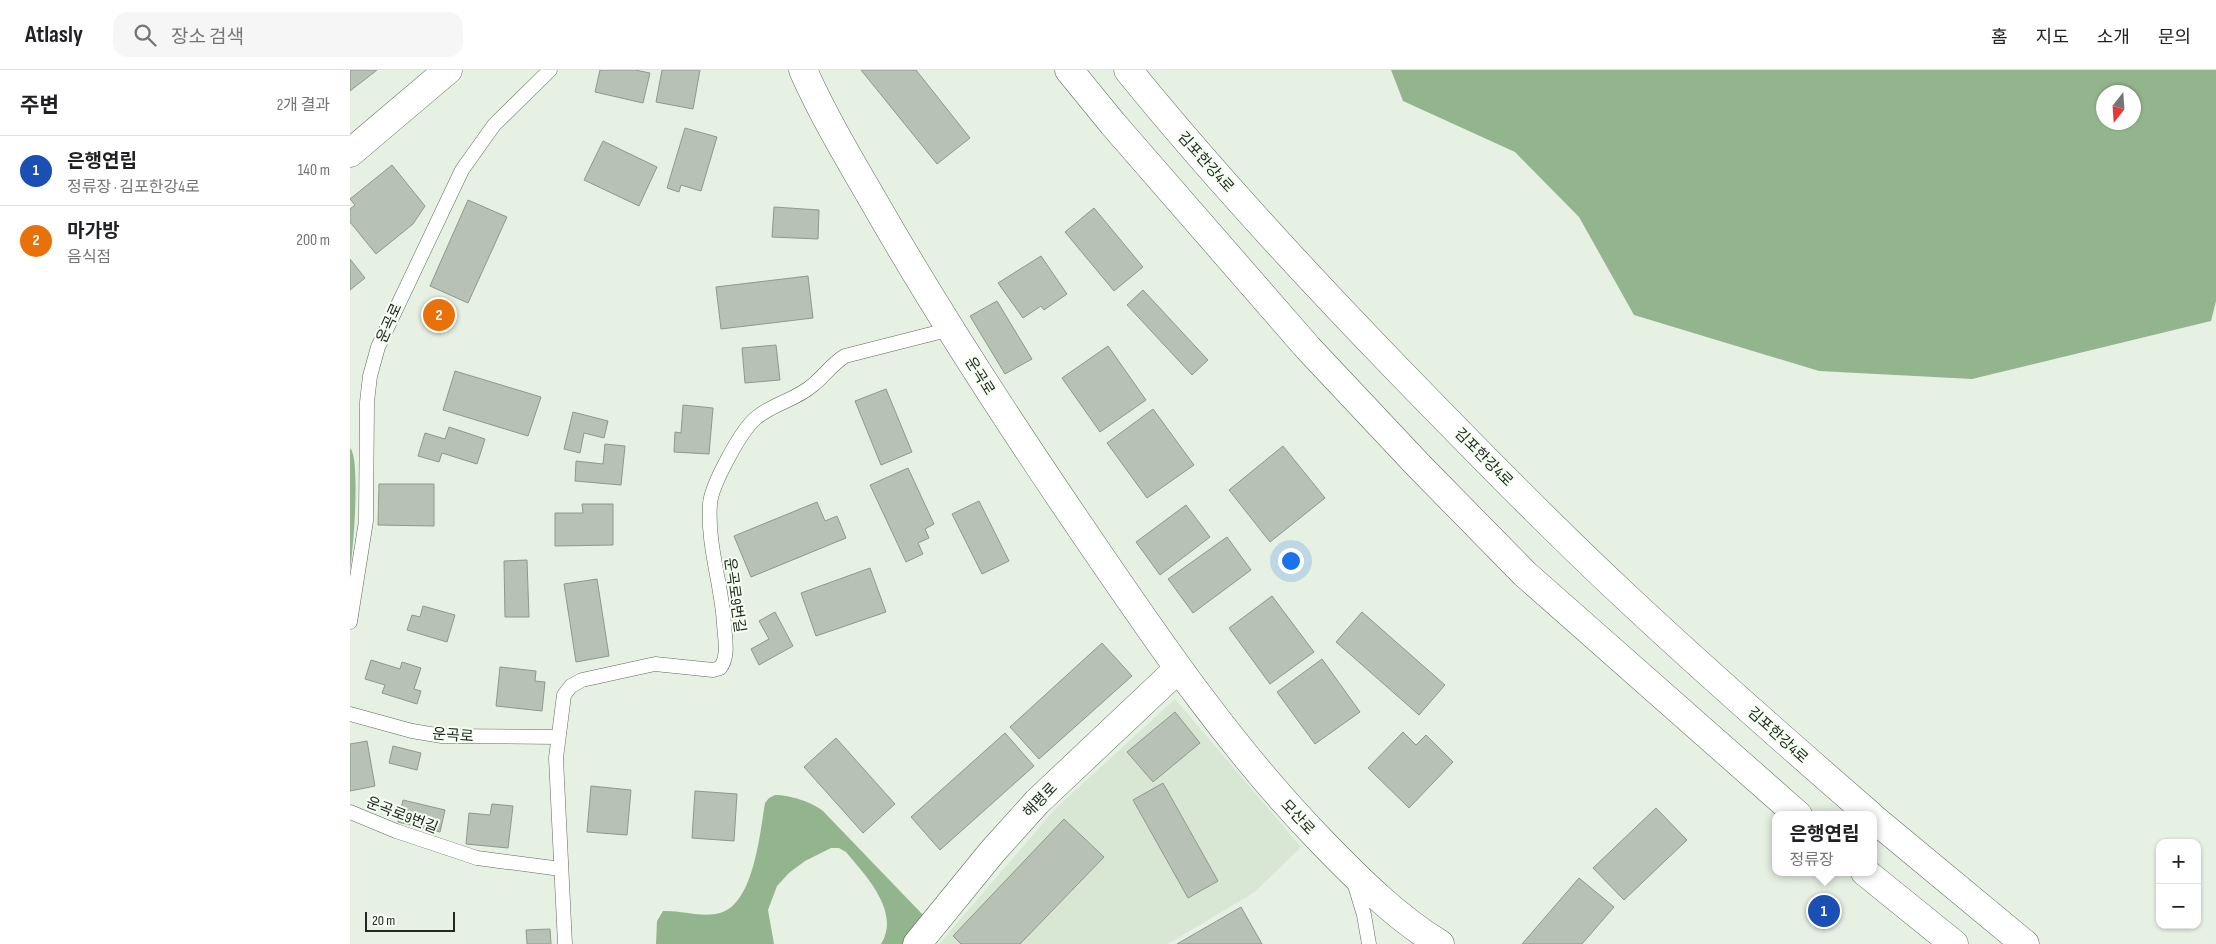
<!DOCTYPE html>
<html lang="ko">
<head>
<meta charset="utf-8">
<style>
	body { margin:0; font-family:"Sofia Sans Condensed","Noto Sans KR",sans-serif; background:#f6f6f6; color:#202124 }
	.controls { position:absolute; right:15px; bottom:15px; display:grid; overflow:hidden; border-radius:10px; box-shadow:0 1px 4px #0004 }
	.controls button { width:45px; height:45px; display:grid; place-items:center; padding:0; border:0; border-bottom:1px solid #e0e0e0; background:#fff; color:#202124; font:25px sans-serif }
	.compass { position:absolute; left:1746px; top:15px; width:45px; height:45px; border-radius:50%; background:#fff; box-shadow:0 1px 4px #0004; rotate:197deg }
	.scale { position:absolute; left:15px; bottom:12px; width:90px; box-sizing:border-box; padding-left:5px; border:2px solid #232722; border-top:0; font-size:14px; line-height:18px; white-space:nowrap; color:#232722; -webkit-text-stroke:4px #f4fff2; paint-order:stroke }
	.you { position:absolute; left:940px; top:490px; width:18px; height:18px; margin:-12px; border:4px solid #fff; border-radius:50%; background:#1a73e8; box-shadow:0 0 0 8px #1a73e833 }
	.badge { display:grid; place-items:center; width:32px; height:32px; border-radius:50%; background:#0f766e; color:#fff; font-size:16px; font-weight:700 }
	.pin { position:absolute; translate:-50% -50%; border:2px solid #fff; box-shadow:0 1px 5px #0006 }
	.popup { position:absolute; left:1422px; top:741px; width:105px; height:65px; box-sizing:border-box; display:grid; place-content:center; border-radius:10px; background:#fff; filter:drop-shadow(0 1px 4px #0005); font-size:16px; white-space:nowrap; color:#757577 }
	.popup b { font-size:19px; color:#202124 }
	.popup::after { content:''; position:absolute; left:50%; top:100%; margin-left:-10px; border:10px solid transparent; border-top-color:#fff }
	.list { margin:0; padding:0; list-style:none }
	h2 { display:flex; justify-content:space-between; align-items:center; height:65px; margin:0; padding:0 20px; font-size:21px }
	h2 small { font-size:16px; font-weight:400; color:#757577 }
	.list li { display:grid; grid-template-columns:32px 1fr auto; gap:15px; align-items:center; box-sizing:border-box; height:70px; padding:0 20px; border-top:1px solid #e0e0e0 }
	.list b { display:block; font-size:19px; white-space:nowrap }
	.list p { margin:0; font-size:16px; white-space:nowrap; color:#757577 }
	.list em { font-size:16px; font-style:normal; color:#757577 }
	.icon { flex:none; width:28px; height:28px; fill:none; stroke:currentColor; stroke-width:2; stroke-linecap:round; stroke-linejoin:round }
	.map { position:relative; flex:none; width:1866px; height:874px; overflow:hidden }
	header { display:flex; align-items:center; gap:30px; box-sizing:border-box; height:70px; padding:0 25px; background:#fff; border-bottom:1px solid #e0e0e0 }
	header strong { font-size:24px }
	nav { display:flex; gap:28px; margin-inline-start:auto; font-size:18px }
	.search { width:350px; height:45px; background:#f6f6f6; display:flex; align-items:center; gap:12px; box-sizing:border-box; padding:0 18px; border-radius:15px; color:#757577; font-size:19px }
	main { display:flex }
	aside { flex:1; background:#fff }
	.map>svg:first-child { display:block }
	.built { fill:#d7e7d4 }
	.forest { fill:#93b58d; fill-rule:evenodd }
	.building { fill:#b7c2b5; stroke:#8e988d }
	.lines { fill:none; stroke-linecap:round; stroke-linejoin:round }
	.service-casing { stroke:#5f695e; stroke-width:15 }
	.minor-casing { stroke:#5f695e; stroke-width:29 }
	.tertiary-casing { stroke:#5f695e; stroke-width:29 }
	.service { stroke:#fff; stroke-width:14 }
	.minor { stroke:#fff; stroke-width:28 }
	.tertiary { stroke:#fff; stroke-width:28 }
	.labels { text-anchor:middle; stroke-width:4; stroke-linejoin:round; paint-order:stroke }
	.street-label { font-size:15px; fill:#232722; stroke:#f4fff2 }
</style>
</head>
<body>
<header>
<strong>Atlasly</strong>
<div class="search"><svg class="icon" aria-label="search" viewBox="0 0 24 24"><circle cx="10" cy="10" r="6"/><path d="M15 15l6 6"/></svg>장소 검색</div>
<nav><a>홈</a><a>지도</a><a>소개</a><a>문의</a></nav>
</header>
<main>
<aside>
<h2>주변<small>2개 결과</small></h2>
<ul class="list">
<li><span class="badge" style="background:#1a4fb4">1</span><div><b>은행연립</b><p>정류장 · 김포한강4로</p></div><em>140 m</em></li>
<li><span class="badge" style="background:#e8710a">2</span><div><b>마가방</b><p>음식점</p></div><em>200 m</em></li>
</ul>
</aside>
<div class="map">
<svg width="1866" height="874" viewBox="0 0 1866 874">
	<rect width="100%" height="100%" fill="#e6f1e4"/>
	<path class="built" d="M 825,629 L 951,777 L 905,822 L 818,874 L 589,874 L 706,738 Z"/>
	<path class="forest" d="M 1041,0 L 1866,0 L 1866,231 L 1861,251 L 1622,309 L 1469,301 L 1284,245 L 1229,147 L 1165,82 L 1053,31 ZM 1754,22 L 1784,22 L 1784,52 L 1754,52 Z
		M 0,378 C 11,389 3,481 0,501 Z
		M 425,725 C 440,725 462,732 473,741 L 574,846 L 557,874 L 531,874 C 551,842 516,806 496,782 L 489,778 L 481,778 L 455,791 L 439,803 L 427,816 L 418,840 L 424,874 L 306,874 L 307,851 L 313,841 C 331,840 352,848 370,843 C 404,834 410,762 415,733 L 419,728 Z"/>
	<path class="building" d="M 0,0 L 27,0 L 0,21 Z
		M 250,0 L 285,0 L 300,3 L 293,33 L 245,22 Z
		M 312,0 L 350,0 L 343,39 L 306,32 Z
		M 511,0 L 566,0 L 620,68 L 587,94 Z
		M 335,58 L 367,67 L 351,121 L 331,115 L 329,122 L 317,118 Z
		M 253,71 L 307,97 L 289,136 L 234,110 Z
		M 42,95 L 75,136 L 63,154 L 26,184 L 0,152 L 0,139 L 5,135 L 0,129 Z
		M 118,130 L 157,147 L 118,233 L 80,216 Z
		M 424,137 L 469,140 L 468,169 L 422,167 Z
		M 744,138 L 793,197 L 764,221 L 715,162 Z
		M 691,186 L 717,224 L 694,240 L 691,236 L 673,248 L 648,213 Z
		M 0,189 L 15,208 L 0,220 Z
		M 458,206 L 463,248 L 371,259 L 366,217 Z
		M 793,220 L 858,290 L 842,305 L 777,235 Z
		M 647,231 L 682,289 L 655,304 L 620,246 Z
		M 426,275 L 430,310 L 395,313 L 392,278 Z
		M 758,276 L 796,330 L 750,362 L 712,308 Z
		M 105,301 L 191,327 L 178,366 L 93,340 Z
		M 536,319 L 562,382 L 531,395 L 505,331 Z
		M 333,335 L 363,338 L 359,384 L 324,382 L 325,362 L 331,363 Z
		M 803,339 L 844,395 L 797,428 L 757,373 Z
		M 223,342 L 258,351 L 254,368 L 234,363 L 230,383 L 214,379 Z
		M 99,357 L 135,369 L 127,394 L 92,383 L 89,392 L 68,386 L 75,363 L 95,369 Z
		M 255,374 L 275,376 L 271,415 L 225,411 L 226,391 L 253,394 Z
		M 933,376 L 975,428 L 920,472 L 879,420 Z
		M 558,398 L 584,454 L 575,459 L 579,468 L 568,473 L 573,484 L 556,492 L 520,415 Z
		M 29,414 L 84,414 L 84,456 L 28,455 Z
		M 629,431 L 659,491 L 632,504 L 602,444 Z
		M 467,432 L 475,451 L 487,446 L 496,468 L 401,507 L 384,466 Z
		M 232,434 L 263,434 L 263,475 L 205,476 L 205,443 L 233,443 Z
		M 836,435 L 860,467 L 810,505 L 786,472 Z
		M 877,467 L 901,500 L 843,543 L 818,509 Z
		M 177,490 L 179,547 L 155,547 L 154,491 Z
		M 520,498 L 536,542 L 466,566 L 451,523 Z
		M 247,509 L 259,586 L 226,592 L 214,514 Z
		M 922,526 L 964,582 L 920,614 L 879,558 Z
		M 73,536 L 105,545 L 97,572 L 57,560 L 62,545 L 70,547 Z
		M 425,542 L 443,576 L 409,595 L 401,579 L 419,569 L 409,551 Z
		M 1012,542 L 1095,615 L 1069,645 L 986,572 Z
		M 752,573 L 782,606 L 689,689 L 660,657 Z
		M 972,589 L 1010,642 L 965,674 L 927,622 Z
		M 21,590 L 50,599 L 52,592 L 71,598 L 64,619 L 71,621 L 67,634 L 32,623 L 35,615 L 15,609 Z
		M 150,597 L 186,601 L 185,611 L 195,612 L 192,641 L 146,636 Z
		M 825,642 L 850,673 L 803,712 L 777,682 Z
		M 1053,662 L 1066,675 L 1076,665 L 1103,692 L 1059,738 L 1018,698 Z
		M 655,663 L 684,696 L 590,780 L 561,747 Z
		M 486,668 L 545,734 L 513,763 L 454,697 Z
		M 17,671 L 25,716 L 0,721 L 0,674 Z
		M 43,676 L 71,683 L 67,700 L 39,693 Z
		M 813,713 L 868,811 L 838,828 L 783,730 Z
		M 241,716 L 281,720 L 277,765 L 237,762 Z
		M 345,721 L 387,724 L 384,771 L 342,768 Z
		M 53,730 L 95,740 L 90,762 L 48,752 Z
		M 142,734 L 163,736 L 158,778 L 116,774 L 119,743 L 140,745 Z
		M 1306,738 L 1337,770 L 1274,830 L 1243,798 Z
		M 714,749 L 754,787 L 670,874 L 611,874 L 603,866 Z
		M 1229,808 L 1264,837 L 1232,874 L 1172,874 Z
		M 891,837 L 912,874 L 827,874 Z
		M 200,859 L 201,874 L 177,874 L 176,860 Z"/>
	<g class="lines">
		<defs>
			<path id="service" d="M 0,552 L 16,451 L 17,332 L 20,306 L 28,277 L 112,100 L 144,55 L 200,0
				M 0,644 L 62,661 L 92,666 L 208,667
				M 0,742 L 46,761 L 127,788 L 211,799
				M 1004,812 L 1014,845 L 1019,874
				M 215,874 L 206,688 L 214,625 L 221,616 L 232,610 L 305,594 L 363,600 L 370,598 C 379,587 375,569 374,554 C 372,515 357,475 360,434 C 361,416 391,360 406,348 C 423,333 447,330 464,314 C 475,305 482,294 495,286 L 601,259"/>
			<path id="minor" d="M 453,0 C 473,45 498,87 523,130 C 587,242 658,351 731,458 C 806,568 880,678 974,774 C 1009,810 1047,848 1090,874
				M 0,83 L 98,0
				M 567,874 L 642,782 L 687,732 L 828,599"/>
			<path id="tertiary" d="M 719,0 L 763,54 L 958,278 L 1069,396 L 1175,504 L 1448,745
				M 778,0 C 863,105 956,205 1050,302 C 1124,378 1198,454 1275,526 C 1355,601 1437,673 1520,745
				M 1523,748 L 1675,874
				M 1515,802 L 1604,874"/>
		</defs>
		<use href="#service" class="service-casing"/>
		<use href="#minor" class="minor-casing"/>
		<use href="#tertiary" class="tertiary-casing"/>
		<use href="#service" class="service"/>
		<use href="#minor" class="minor"/>
		<use href="#tertiary" class="tertiary"/>
	</g>
	<g class="labels">
		<g class="street-label">
			<text transform="translate(856 92) rotate(48)" y="5">김포한강4로</text>
			<text transform="translate(39 253) rotate(-66)" y="5">운곡로</text>
			<text transform="translate(630 306) rotate(58)" y="5">운곡로</text>
			<text transform="translate(1134 387) rotate(45)" y="5">김포한강4로</text>
			<text transform="translate(385 525) rotate(82)" y="5">운곡로9번길</text>
			<text transform="translate(103 665) rotate(4)" y="5">운곡로</text>
			<text transform="translate(1428 665) rotate(42)" y="5">김포한강4로</text>
			<text transform="translate(690 730) rotate(-46)" y="5">해평로</text>
			<text transform="translate(52 745) rotate(21)" y="5">운곡로9번길</text>
			<text transform="translate(948 747) rotate(47)" y="5">모산로</text>
		</g>
	</g>
</svg>
<div class="controls">
<button>+</button>
<button>−</button>
</div>
<svg class="compass" viewBox="-18 -18 36 36"><path d="M0-13l5 13h-10z" fill="#e53935"/><path d="M0 13l5-13h-10z" fill="#757577"/></svg>
<div class="scale">20 m</div>
<div class="you"></div>
<div class="pin badge" style="left:1474px;top:841px;background:#1a4fb4">1</div>
<div class="popup"><b>은행연립</b>정류장</div>
<div class="pin badge" style="left:89px;top:245px;background:#e8710a">2</div>
</div>
</main>
</body>
</html>
